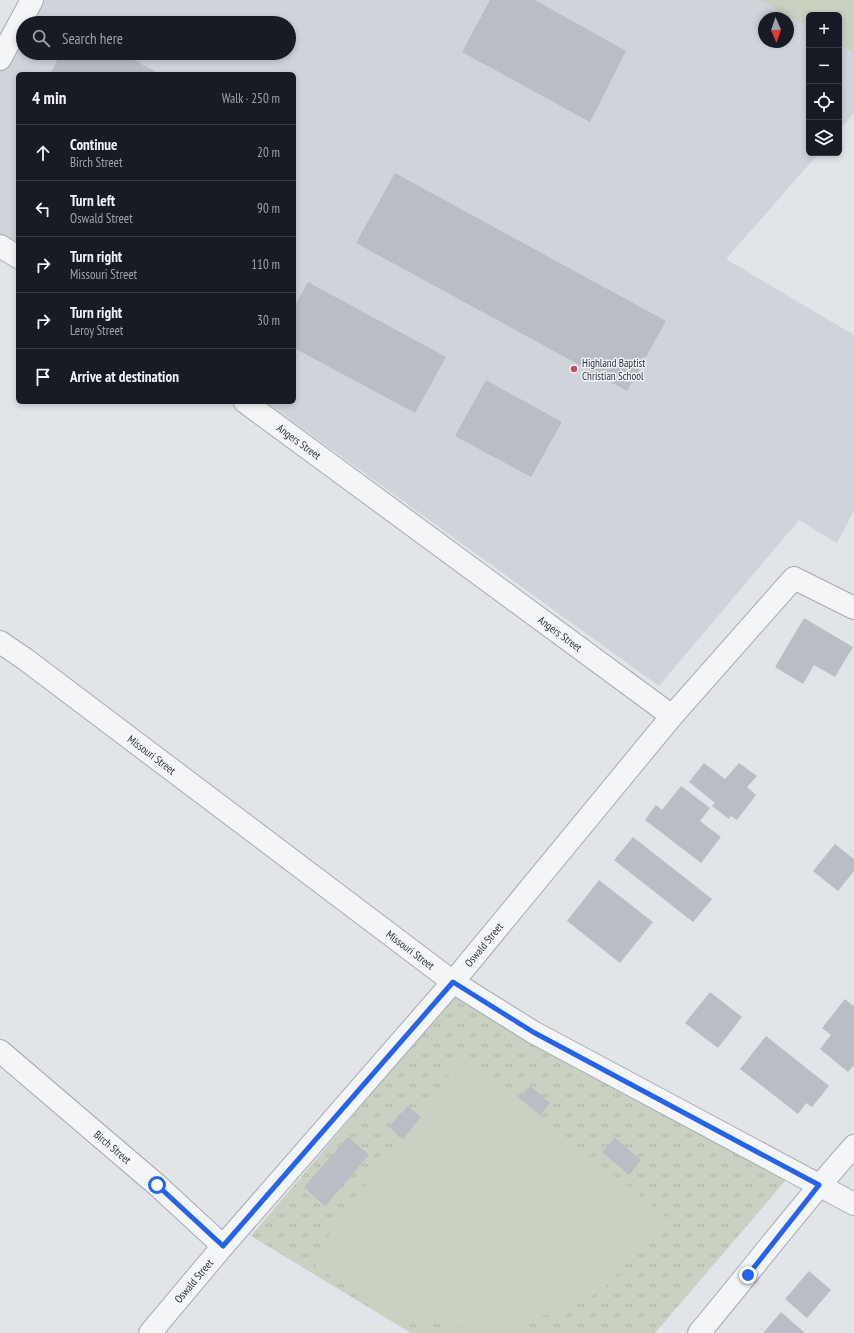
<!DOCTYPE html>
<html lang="en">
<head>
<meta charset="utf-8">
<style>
	body { margin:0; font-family:"PT Sans Narrow",sans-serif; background:#20242c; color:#f1f3f6 }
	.controls { position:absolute; right:12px; top:12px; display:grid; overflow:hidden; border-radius:6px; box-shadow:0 2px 6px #0003 }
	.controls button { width:36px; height:36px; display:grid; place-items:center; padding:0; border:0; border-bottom:1px solid #363941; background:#171b24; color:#f1f3f6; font:20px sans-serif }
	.compass { position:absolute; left:758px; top:12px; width:36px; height:36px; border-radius:50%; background:#171b24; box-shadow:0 2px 6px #0003; rotate:178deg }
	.stop { position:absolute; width:12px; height:12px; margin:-9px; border:3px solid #2563eb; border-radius:50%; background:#fff }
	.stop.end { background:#2563eb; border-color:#fff; box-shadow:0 1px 4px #0008 }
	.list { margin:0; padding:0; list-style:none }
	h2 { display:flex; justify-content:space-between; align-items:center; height:52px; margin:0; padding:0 16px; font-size:17px }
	h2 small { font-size:13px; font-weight:400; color:#9ea1a6 }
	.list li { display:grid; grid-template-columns:26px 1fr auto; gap:12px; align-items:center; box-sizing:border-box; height:56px; padding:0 16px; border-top:1px solid #363941 }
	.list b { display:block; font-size:15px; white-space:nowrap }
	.list p { margin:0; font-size:13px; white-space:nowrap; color:#9ea1a6 }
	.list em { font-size:13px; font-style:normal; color:#9ea1a6 }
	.icon { flex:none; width:22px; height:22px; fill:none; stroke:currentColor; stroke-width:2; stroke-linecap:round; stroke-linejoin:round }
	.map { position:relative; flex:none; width:854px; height:1333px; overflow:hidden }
	.search { position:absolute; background:#171b24; box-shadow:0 2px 6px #0003; left:16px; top:16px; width:280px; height:44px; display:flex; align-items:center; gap:10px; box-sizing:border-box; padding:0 14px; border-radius:22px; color:#9ea1a6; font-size:15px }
	.panel { position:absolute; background:#171b24; box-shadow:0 2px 6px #0003; left:16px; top:72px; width:280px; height:332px; border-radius:6px }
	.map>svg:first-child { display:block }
	.built { fill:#cfd4da; fill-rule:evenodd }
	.grass { fill:url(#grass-tufts) }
	.pitch { fill:#c8d1c2 }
	.building { fill:#b8bec4 }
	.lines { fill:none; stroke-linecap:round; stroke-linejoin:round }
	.minor-casing { stroke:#a6acb2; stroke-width:24 }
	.minor { stroke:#f3f5f7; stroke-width:22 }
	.route { stroke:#2563eb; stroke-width:5 }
	.poi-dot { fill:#c2506d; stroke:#f0f3f6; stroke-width:1.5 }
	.labels { text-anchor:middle; stroke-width:3; stroke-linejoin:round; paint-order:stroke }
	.poi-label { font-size:11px; fill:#2a343e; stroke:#f0f3f6; text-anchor:start }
	.street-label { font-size:11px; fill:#2a343e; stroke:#f0f3f6 }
</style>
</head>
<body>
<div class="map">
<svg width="854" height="1333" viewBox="0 0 854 1333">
	<defs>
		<pattern id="grass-tufts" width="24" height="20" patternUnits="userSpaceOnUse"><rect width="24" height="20" fill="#c8d1c2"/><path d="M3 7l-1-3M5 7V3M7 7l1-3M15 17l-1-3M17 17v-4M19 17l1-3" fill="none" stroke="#acb4a8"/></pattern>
	</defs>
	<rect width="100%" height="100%" fill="#e1e4e8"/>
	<path class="built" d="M 36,0 L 854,0 L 854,113 L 839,130 L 839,15 L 809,15 L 809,153 L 819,153 L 726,259 L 854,335 L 854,511 L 837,543 L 799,520 L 659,686 L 266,402 L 294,402 L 294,74 L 18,74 L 18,256 L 0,246 L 0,64 L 23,24 L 23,53 L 289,53 L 289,23 L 23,23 ZM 764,18 L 788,18 L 788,42 L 764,42 Z"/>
	<path class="grass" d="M 455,995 L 786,1180 L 655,1333 L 411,1333 L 251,1236 Z"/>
	<path class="pitch" d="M 761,0 L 854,0 L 854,53 L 839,45 L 839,15 L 809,15 L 809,27 Z
		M 464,1054 L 667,1218 L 601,1292 L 507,1330 L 396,1321 L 309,1261 Z"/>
	<path class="building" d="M 490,0 L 535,0 L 626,51 L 590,122 L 462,52 Z
		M 61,53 L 121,53 L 160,74 L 50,74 Z
		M 395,173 L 666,321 L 627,391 L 356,243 Z
		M 308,282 L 446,357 L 415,413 L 294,348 L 294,307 Z
		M 486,380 L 562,422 L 531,477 L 455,436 Z
		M 804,618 L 853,647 L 835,677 L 814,665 L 803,684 L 775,667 Z
		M 704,763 L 725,779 L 739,763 L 757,776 L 747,787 L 756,795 L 737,820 L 731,816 L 729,819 L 712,806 L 715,803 L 689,782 Z
		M 681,786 L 710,808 L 700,821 L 721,837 L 701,863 L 645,820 L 656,805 L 662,810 Z
		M 633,837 L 712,899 L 693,922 L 614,860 Z
		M 835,844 L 854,859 L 854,871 L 838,891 L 813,871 Z
		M 599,880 L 653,922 L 620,963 L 567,921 Z
		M 710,992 L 742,1017 L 718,1048 L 685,1023 Z
		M 845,999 L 854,1006 L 854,1065 L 848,1072 L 820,1049 L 831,1035 L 822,1028 Z
		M 766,1036 L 829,1086 L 812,1107 L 806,1103 L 798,1114 L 740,1069 Z
		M 530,1086 L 550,1103 L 540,1115 L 519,1098 Z
		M 408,1106 L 421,1117 L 403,1139 L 389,1127 Z
		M 348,1137 L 369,1155 L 325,1206 L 304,1187 Z
		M 615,1138 L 641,1160 L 629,1175 L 602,1152 Z
		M 809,1271 L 831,1290 L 807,1318 L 785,1299 Z
		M 781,1312 L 805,1333 L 763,1333 Z"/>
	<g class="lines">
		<defs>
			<g id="minor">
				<path d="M 0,59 L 32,0"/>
				<path d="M 0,246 L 18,257"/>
				<path id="s1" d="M 245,402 L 672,716"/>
				<path id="s2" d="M 0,642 L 25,659 L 453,982 L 533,1032 L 854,1204"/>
				<path id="s3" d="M 0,1051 L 157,1185 L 223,1246"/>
				<path id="s4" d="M 150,1333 L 223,1246 L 453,982 L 672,716 L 794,578 L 854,608"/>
				<path d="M 699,1333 C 751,1271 800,1206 854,1146"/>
			</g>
		</defs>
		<use href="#minor" class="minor-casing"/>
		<use href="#minor" class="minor"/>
	</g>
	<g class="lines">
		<path class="route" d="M 157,1185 L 223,1246 L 453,982 L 533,1032 L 819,1185 L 748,1275"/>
	</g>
	<circle class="poi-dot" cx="574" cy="369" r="4"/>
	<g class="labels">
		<g class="poi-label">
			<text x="582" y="367">Highland Baptist<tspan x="582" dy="13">Christian School</tspan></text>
		</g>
		<g class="street-label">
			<text dy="4" stroke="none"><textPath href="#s1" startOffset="67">Angers Street</textPath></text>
			<text dy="4" stroke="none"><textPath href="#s1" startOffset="391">Angers Street</textPath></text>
			<text dy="4" stroke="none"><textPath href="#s2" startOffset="189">Missouri Street</textPath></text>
			<text dy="4" stroke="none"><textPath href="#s4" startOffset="512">Oswald Street</textPath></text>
			<text dy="4" stroke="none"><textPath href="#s2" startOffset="513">Missouri Street</textPath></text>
			<text dy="4" stroke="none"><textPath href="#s3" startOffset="148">Birch Street</textPath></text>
			<text dy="4" stroke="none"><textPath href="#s4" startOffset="68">Oswald Street</textPath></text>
		</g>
	</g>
</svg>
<div class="controls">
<button>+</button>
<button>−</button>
<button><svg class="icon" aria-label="locate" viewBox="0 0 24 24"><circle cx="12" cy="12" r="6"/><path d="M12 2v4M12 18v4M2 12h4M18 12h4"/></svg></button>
<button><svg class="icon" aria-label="layers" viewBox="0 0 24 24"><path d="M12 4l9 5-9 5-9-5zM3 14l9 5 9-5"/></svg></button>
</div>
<svg class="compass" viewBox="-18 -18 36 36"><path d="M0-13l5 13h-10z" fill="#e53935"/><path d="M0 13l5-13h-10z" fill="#9ea1a6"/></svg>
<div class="stop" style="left:157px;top:1185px"></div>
<div class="stop end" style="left:748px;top:1275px"></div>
<div class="search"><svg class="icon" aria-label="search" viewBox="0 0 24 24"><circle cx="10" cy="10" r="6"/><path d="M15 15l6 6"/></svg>Search here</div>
<section class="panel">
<h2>4 min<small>Walk · 250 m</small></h2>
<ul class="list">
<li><svg class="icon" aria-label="ahead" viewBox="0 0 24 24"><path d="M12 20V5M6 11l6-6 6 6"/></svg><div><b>Continue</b><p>Birch Street</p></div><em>20 m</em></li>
<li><svg class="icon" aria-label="left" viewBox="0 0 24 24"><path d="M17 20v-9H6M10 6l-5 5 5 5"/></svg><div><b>Turn left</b><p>Oswald Street</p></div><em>90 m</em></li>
<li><svg class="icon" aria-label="right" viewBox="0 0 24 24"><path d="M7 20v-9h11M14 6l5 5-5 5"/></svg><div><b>Turn right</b><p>Missouri Street</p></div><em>110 m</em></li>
<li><svg class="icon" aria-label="right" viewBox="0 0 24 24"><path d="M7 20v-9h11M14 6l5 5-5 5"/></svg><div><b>Turn right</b><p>Leroy Street</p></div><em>30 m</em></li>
<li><svg class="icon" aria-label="arrive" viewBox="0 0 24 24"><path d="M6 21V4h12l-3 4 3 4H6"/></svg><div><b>Arrive at destination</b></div></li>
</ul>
</section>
</div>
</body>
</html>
